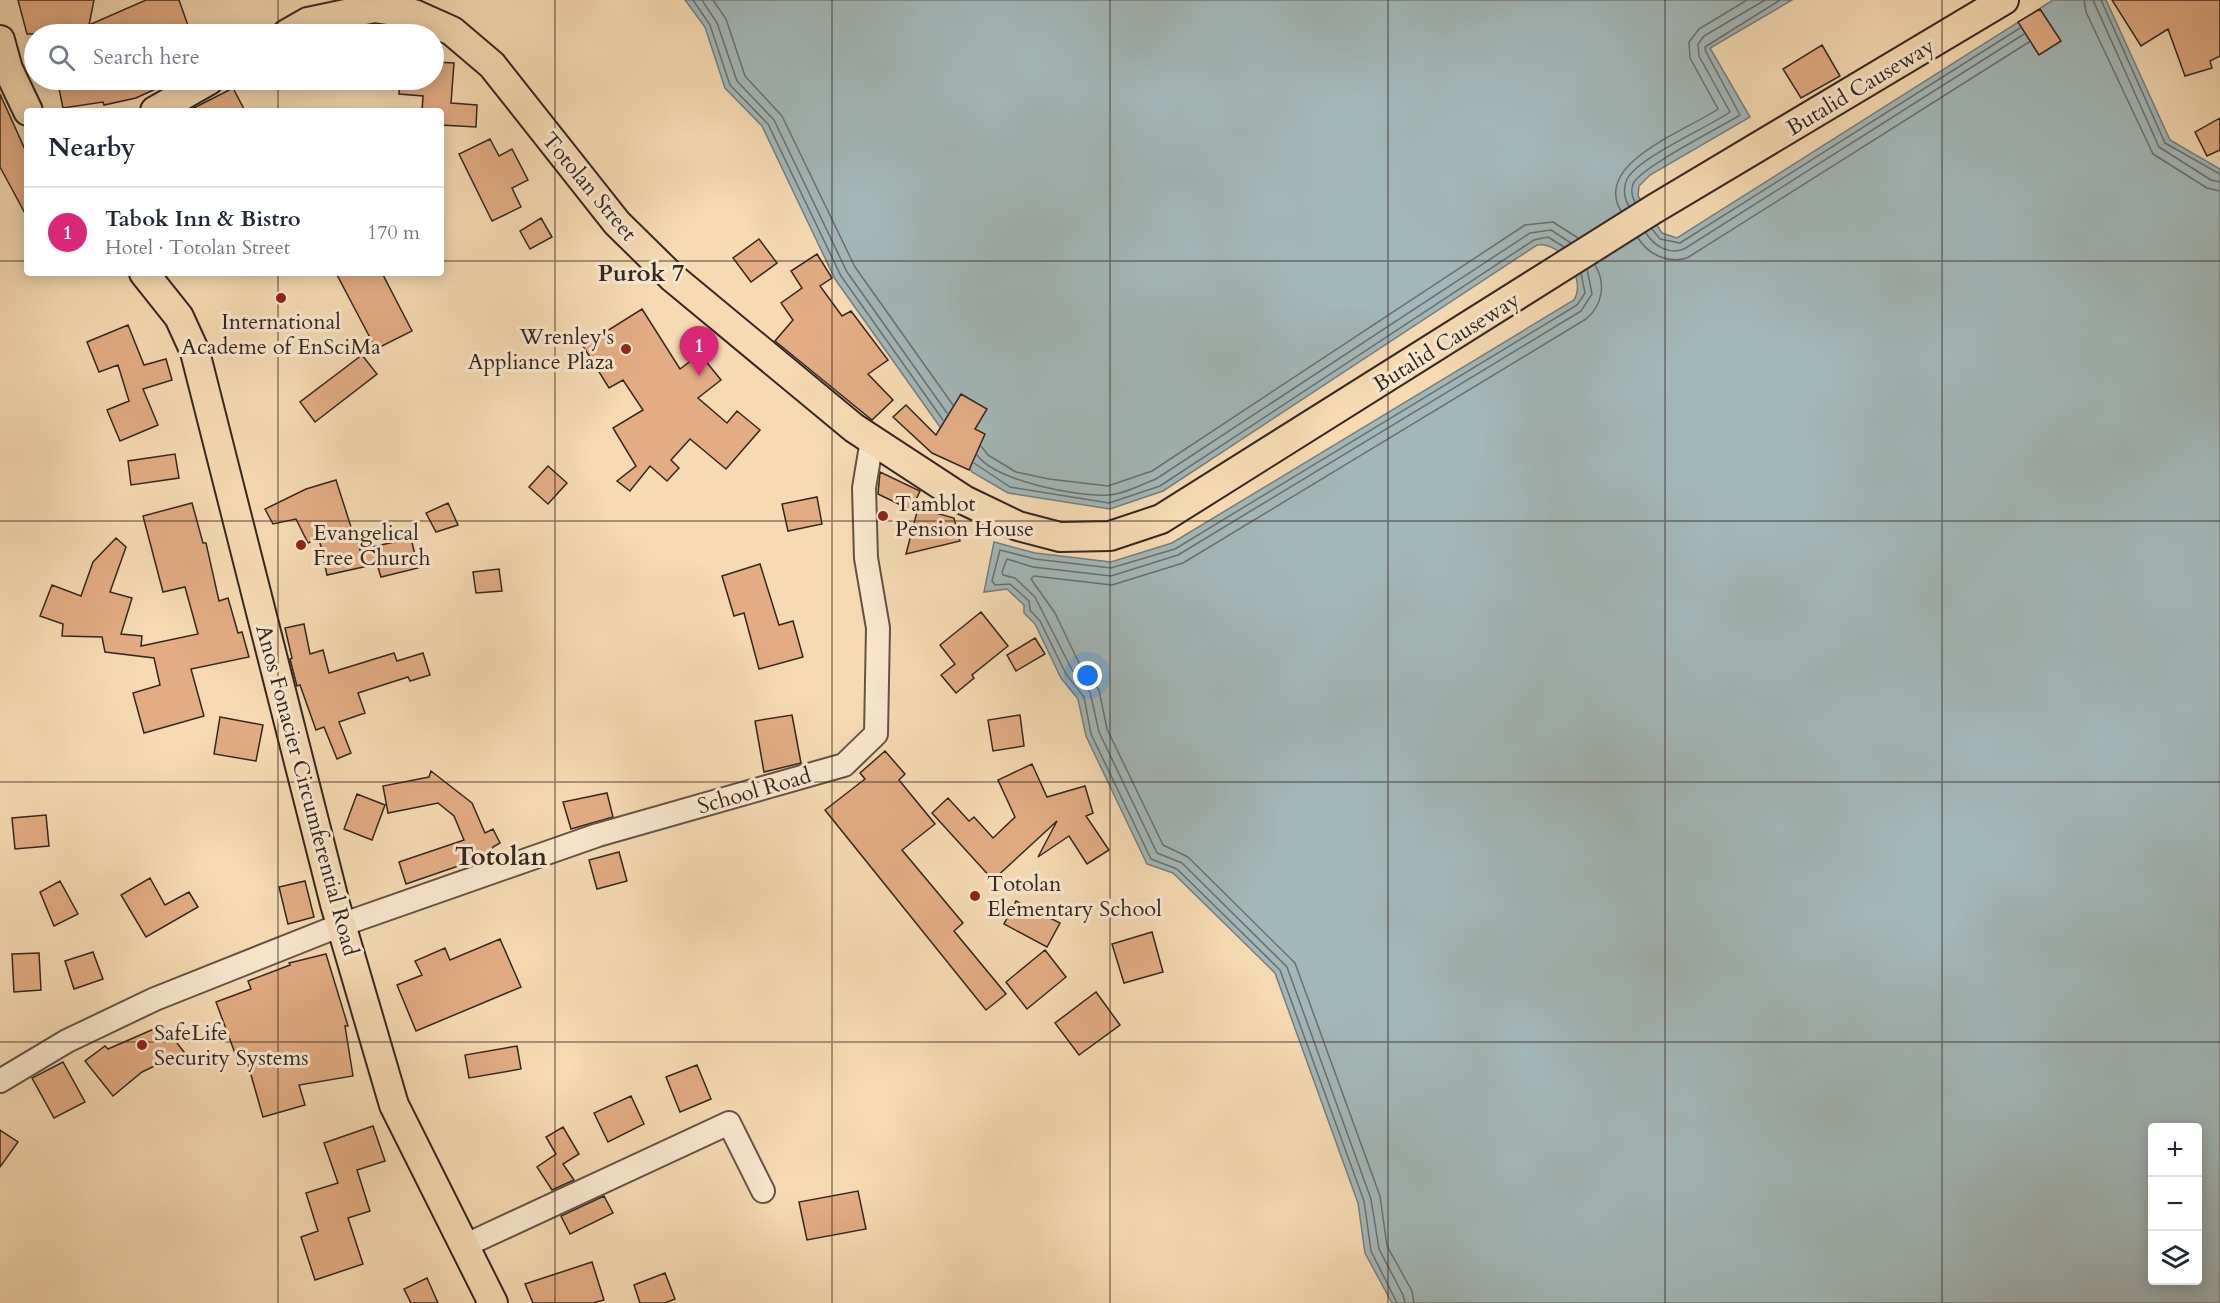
<!DOCTYPE html>
<html lang="en">
<head>
<meta charset="utf-8">
<style>
	body { margin:0; font-family:Cardo,serif; background:#f6f6f7; color:#1f2937 }
	.controls { position:absolute; right:18px; bottom:18px; display:grid; overflow:hidden; border-radius:6px; box-shadow:0 3px 15px #0003 }
	.controls button { width:54px; height:54px; display:grid; place-items:center; padding:0; border:0; border-bottom:2px solid #e0e1e3; background:#fff; color:#1f2937; font:30px sans-serif }
	.you { position:absolute; left:1088px; top:676px; width:21px; height:21px; margin:-15px; border:4px solid #fff; border-radius:50%; background:#1a73e8; box-shadow:0 0 0 9px #1a73e833 }
	.badge { display:grid; place-items:center; width:39px; height:39px; border-radius:50%; background:#db2777; color:#fff; font-size:20px; font-weight:700 }
	.pin { position:absolute; translate:-50% -50px; filter:drop-shadow(0 2px 3px #0008) }
	.pin::after { content:''; position:absolute; top:32px; width:21px; height:18px; background:inherit; clip-path:polygon(0 0,100% 0,50% 100%) }
	.list { margin:0; padding:0; list-style:none }
	h2 { display:flex; justify-content:space-between; align-items:center; height:78px; margin:0; padding:0 24px; font-size:26px }
	h2 small { font-size:20px; font-weight:400; color:#747a83 }
	.list li { display:grid; grid-template-columns:39px 1fr auto; gap:18px; align-items:center; box-sizing:border-box; height:90px; padding:0 24px; border-top:2px solid #e0e1e3 }
	.list b { display:block; font-size:22px; white-space:nowrap }
	.list p { margin:0; font-size:20px; white-space:nowrap; color:#747a83 }
	.list em { font-size:20px; font-style:normal; color:#747a83 }
	.icon { flex:none; width:33px; height:33px; fill:none; stroke:currentColor; stroke-width:2; stroke-linecap:round; stroke-linejoin:round }
	.map { position:relative; flex:none; width:2220px; height:1303px; overflow:hidden }
	.search { position:absolute; background:#fff; box-shadow:0 3px 15px #0003; left:24px; top:24px; width:420px; height:66px; display:flex; align-items:center; gap:15px; box-sizing:border-box; padding:0 21px; border-radius:33px; color:#747a83; font-size:22px }
	.panel { position:absolute; background:#fff; box-shadow:0 3px 15px #0003; left:24px; top:108px; width:420px; height:168px; border-radius:6px }
	.map>svg:first-child { display:block }
	.water { fill:#a2b7b8; stroke:#767e7c; stroke-width:1.5; fill-rule:evenodd }
	.lines { fill:none; stroke-linecap:round; stroke-linejoin:round }
	.shore { stroke:#6a706d; stroke-width:1.5 }
	.building { fill:#e3ac84; stroke:#332822; stroke-width:1.5 }
	.minor-casing { stroke:#645446; stroke-width:26 }
	.major-casing { stroke:#332822; stroke-width:32 }
	.minor { stroke:#f8e7ce; stroke-width:22 }
	.major { stroke:#f5dab3; stroke-width:28 }
	.grid { fill:none; stroke:#332822; stroke-width:1.5; stroke-opacity:0.55 }
	.poi-dot { fill:#8f2418; stroke:#f8e7ce; stroke-width:2 }
	.labels { text-anchor:middle; stroke-width:6; stroke-linejoin:round; paint-order:stroke }
	.street-label { font-size:22px; fill:#332822; stroke:#f8e7ce }
	.poi-label { font-size:22px; fill:#332822; stroke:#f8e7ce; text-anchor:start }
	.neighbourhood-label { font-size:24px; font-weight:bold; fill:#332822; stroke:#f8e7ce }
	.quarter-label { font-size:26px; font-weight:bold; fill:#332822; stroke:#f8e7ce }
</style>
</head>
<body>
<div class="map">
<svg width="2220" height="1303" viewBox="0 0 2220 1303">
	<rect width="100%" height="100%" fill="#f5dab3"/>
	<filter id="stains"><feTurbulence type="fractalNoise" baseFrequency=".00333" numOctaves="4"/><feColorMatrix values="0 0 0 0 .2 0 0 0 0 .09 0 0 0 0 .02 0 0 0 .5 -.17"/></filter>
	<radialGradient id="worn" r=".72"><stop offset=".6" stop-color="#630" stop-opacity="0"/><stop offset="1" stop-color="#630" stop-opacity=".3"/></radialGradient>
	<path class="water" d="M 685,0 L 1792,0 L 1710,48 L 1750,117 L 1650,175 L 1639,186 L 1638,196 L 1662,233 L 1677,238 L 2053,0 L 2106,0 L 2170,140 L 2220,169 L 2220,1303 L 1392,1303 L 1365,1253 L 1358,1203 L 1275,973 L 1173,873 L 1147,864 L 1086,736 L 1078,699 L 1061,678 L 1035,624 L 1024,613 L 1024,605 L 1007,589 L 984,592 L 994,542 L 1035,553 L 1111,562 L 1172,543 L 1574,300 C 1587,279 1561,241 1537,245 L 1163,491 L 1110,509 L 1008,493 L 972,472 L 835,279 L 762,126 L 725,88 L 705,27 ZM 2152,1128 L 2198,1128 L 2198,1280 L 2152,1280 Z"/>
	<g class="lines">
		<path class="shore" d="M 693,0 L 710,25 L 730,85 L 768,124 L 841,276 L 943,420
			M 702,0 L 717,23 L 737,81 L 774,120 L 847,272 L 947,413
			M 713,0 L 726,19 L 745,76 L 782,116 L 855,267 L 953,405
			M 2084,0 L 2086,12 L 2153,154 L 2207,188 L 2220,191
			M 2093,0 L 2159,147 L 2211,180 L 2220,182
			M 2101,0 L 2165,143 L 2220,174
			M 1635,202 C 1632,197 1631,190 1633,184 C 1639,168 1721,127 1740,115 L 1706,52 L 1705,47 L 1780,0
			M 1629,206 C 1624,199 1623,187 1627,179 C 1639,157 1707,128 1730,112 L 1699,56 L 1698,44 L 1704,36 L 1765,0
			M 1621,211 C 1592,163 1688,130 1718,109 L 1690,58 L 1689,42 L 1699,29 L 1747,0
			M 1652,229 L 1660,239 L 1680,243 L 2020,28
			M 1646,233 C 1654,246 1669,255 1684,249 L 2024,34
			M 1638,238 C 1648,254 1667,264 1687,258 L 2029,42
			M 981,446 L 988,455 L 1016,472 L 1049,479 L 1108,486 L 1152,471 L 1525,225 L 1553,222 L 1578,238
			M 977,455 C 996,481 1077,497 1108,495 C 1123,495 1142,484 1156,479 L 1530,233 L 1551,230 L 1571,243
			M 974,463 L 1010,487 L 1109,503 L 1160,486 L 1534,240 L 1548,237 L 1564,247
			M 1397,1303 L 1371,1251 L 1364,1201 L 1280,970 L 1177,869 L 1151,859 L 1091,734 L 1084,697 L 1066,674 L 1040,621 L 1030,610 L 1029,601 L 1010,584 L 995,585 L 992,581 L 1000,550 L 1035,559 L 1111,568 L 1175,549 L 1577,305 L 1585,293 L 1581,273
			M 1405,1303 L 1403,1295 L 1379,1249 L 1371,1199 L 1287,967 L 1182,863 L 1157,853 L 1099,732 L 1090,692 L 1072,670 L 1035,597 L 1015,578 L 1003,575 L 1002,572 L 1007,559 L 1033,567 L 1111,576 L 1178,555 L 1581,311 L 1592,294 L 1587,269
			M 1414,1303 L 1412,1291 L 1387,1246 L 1380,1196 L 1295,963 L 1188,857 L 1163,845 L 1107,729 L 1099,690 L 1080,665 L 1055,613 L 1031,579 L 1034,576 L 1112,585 L 1183,563 L 1586,319 C 1603,305 1606,283 1595,265"/>
	</g>
	<path class="building" d="M 18,0 L 94,0 L 89,25 L 146,0 L 179,0 L 191,34 L 27,34 Z
		M 2112,0 L 2220,0 L 2220,56 L 2210,61 L 2212,68 L 2185,76 L 2168,29 L 2141,46 Z
		M 2040,9 L 2061,41 L 2039,55 L 2018,22 Z
		M 1822,45 L 1840,76 L 1801,98 L 1783,69 Z
		M 434,62 L 454,63 L 451,103 L 477,105 L 476,127 L 441,125 L 441,111 L 422,111 L 423,96 L 399,94 L 400,80 L 434,80 Z
		M 82,80 L 175,80 L 136,98 L 104,105 L 103,102 L 63,108 L 58,84 Z
		M 233,88 L 245,111 L 188,111 L 190,110 Z
		M 0,94 L 27,154 L 27,217 L 0,167 Z
		M 2220,118 L 2220,150 L 2207,156 L 2195,132 Z
		M 490,139 L 499,156 L 512,149 L 528,180 L 512,188 L 521,207 L 492,221 L 459,154 Z
		M 541,218 L 552,237 L 530,249 L 520,231 Z
		M 759,239 L 777,263 L 751,282 L 733,258 Z
		M 817,254 L 832,278 L 820,286 L 842,316 L 851,311 L 888,360 L 868,374 L 893,400 L 872,420 L 775,341 L 793,320 L 781,303 L 802,288 L 791,271 Z
		M 336,273 L 382,273 L 412,331 L 376,349 Z
		M 642,309 L 680,369 L 700,354 L 721,380 L 698,398 L 727,423 L 737,411 L 760,430 L 726,469 L 690,439 L 671,460 L 679,468 L 667,481 L 650,466 L 630,491 L 617,481 L 636,466 L 613,428 L 643,410 L 623,380 L 609,388 L 583,346 Z
		M 128,325 L 144,365 L 166,359 L 172,380 L 143,389 L 158,425 L 120,441 L 107,410 L 129,401 L 118,365 L 99,372 L 87,342 Z
		M 362,355 L 377,374 L 315,422 L 300,402 Z
		M 961,394 L 987,409 L 975,429 L 985,434 L 969,470 L 932,453 L 893,417 L 906,405 L 936,435 Z
		M 175,454 L 179,478 L 131,485 L 128,461 Z
		M 548,466 L 567,483 L 548,504 L 529,487 Z
		M 880,472 L 920,491 L 911,510 L 878,494 Z
		M 336,480 L 352,530 L 355,530 L 360,550 L 411,538 L 418,568 L 381,577 L 377,564 L 327,575 L 319,538 L 308,543 L 296,519 L 273,524 L 265,509 L 306,489 Z
		M 817,497 L 822,524 L 788,531 L 782,504 Z
		M 192,503 L 203,543 L 206,543 L 219,601 L 228,598 L 238,633 L 242,632 L 249,657 L 191,669 L 204,716 L 144,733 L 133,693 L 160,685 L 154,658 L 105,652 L 102,637 L 62,636 L 63,624 L 40,616 L 52,585 L 81,596 L 93,562 L 116,538 L 126,547 L 110,592 L 132,598 L 121,634 L 142,636 L 141,646 L 198,634 L 185,587 L 163,592 L 143,516 Z
		M 448,503 L 458,525 L 436,532 L 426,513 Z
		M 918,508 L 954,518 L 960,541 L 906,554 Z
		M 760,564 L 779,625 L 793,621 L 803,657 L 759,669 L 744,613 L 734,616 L 722,576 Z
		M 499,569 L 502,591 L 476,593 L 473,572 Z
		M 981,612 L 1008,646 L 972,675 L 974,678 L 956,693 L 941,675 L 955,664 L 940,645 Z
		M 304,624 L 310,654 L 323,650 L 329,673 L 394,653 L 397,661 L 423,653 L 430,675 L 410,681 L 408,677 L 358,693 L 365,713 L 339,722 L 351,753 L 337,759 L 324,727 L 316,730 L 300,685 L 297,686 L 290,659 L 292,658 L 285,628 Z
		M 1035,638 L 1045,654 L 1016,671 L 1007,655 Z
		M 792,715 L 801,763 L 764,772 L 755,721 Z
		M 1020,715 L 1024,746 L 993,751 L 988,720 Z
		M 220,717 L 263,725 L 256,761 L 214,754 Z
		M 885,751 L 905,774 L 899,780 L 935,824 L 902,850 L 963,923 L 954,931 L 1006,994 L 986,1010 L 825,810 L 865,779 L 860,773 Z
		M 1032,764 L 1047,797 L 1085,786 L 1093,813 L 1086,816 L 1109,850 L 1087,864 L 1069,836 L 1038,857 L 1057,821 L 993,880 L 932,813 L 948,798 L 969,821 L 974,817 L 993,838 L 1015,817 L 998,780 Z
		M 431,771 L 472,803 L 485,833 L 493,829 L 500,843 L 493,847 L 487,860 L 471,865 L 470,862 L 406,884 L 399,862 L 464,840 L 454,816 L 438,803 L 388,813 L 383,786 L 429,777 Z
		M 607,793 L 613,817 L 571,829 L 563,802 Z
		M 357,794 L 385,805 L 372,840 L 344,829 Z
		M 46,815 L 49,846 L 15,849 L 12,818 Z
		M 619,852 L 627,881 L 597,889 L 589,860 Z
		M 150,878 L 165,905 L 189,892 L 198,907 L 146,937 L 121,895 Z
		M 60,881 L 78,914 L 54,926 L 40,892 Z
		M 305,881 L 314,917 L 288,924 L 279,887 Z
		M 1016,901 L 1060,923 L 1047,947 L 1004,924 Z
		M 1152,932 L 1163,972 L 1124,983 L 1112,944 Z
		M 500,939 L 521,987 L 416,1031 L 397,985 L 422,975 L 415,961 L 445,948 L 450,960 Z
		M 1045,950 L 1066,977 L 1027,1009 L 1006,982 Z
		M 93,952 L 103,979 L 74,989 L 65,961 Z
		M 39,953 L 41,990 L 14,992 L 12,954 Z
		M 326,954 L 348,1026 L 345,1026 L 353,1076 L 299,1085 L 305,1105 L 263,1117 L 247,1061 L 239,1064 L 216,1002 L 251,989 L 248,981 L 290,965 L 289,963 Z
		M 1096,992 L 1120,1025 L 1079,1055 L 1055,1023 Z
		M 163,1025 L 184,1052 L 142,1072 L 113,1096 L 85,1061 L 105,1046 L 108,1049 Z
		M 517,1046 L 521,1069 L 469,1078 L 465,1055 Z
		M 63,1062 L 85,1102 L 54,1118 L 32,1078 Z
		M 697,1065 L 711,1099 L 680,1112 L 666,1077 Z
		M 631,1096 L 644,1124 L 608,1142 L 594,1113 Z
		M 373,1126 L 385,1161 L 357,1170 L 370,1211 L 348,1218 L 363,1264 L 315,1280 L 301,1237 L 318,1231 L 306,1193 L 338,1183 L 324,1143 Z
		M 563,1127 L 579,1154 L 563,1164 L 574,1180 L 552,1190 L 537,1167 L 556,1154 L 546,1137 Z
		M 0,1130 L 18,1142 L 0,1167 Z
		M 858,1191 L 866,1229 L 807,1240 L 799,1202 Z
		M 604,1196 L 613,1213 L 570,1234 L 561,1216 Z
		M 592,1262 L 604,1300 L 593,1303 L 533,1303 L 525,1284 Z
		M 665,1273 L 675,1299 L 665,1303 L 640,1303 L 634,1285 Z
		M 427,1278 L 438,1303 L 411,1303 L 404,1289 Z"/>
	<g class="lines">
		<defs>
			<path id="minor" d="M 0,1081 L 67,1041 L 155,999 L 341,925 L 598,835 L 844,765 L 876,734 L 878,628 L 866,558 L 864,488 L 872,440
				M 464,1246 L 729,1123 L 763,1191"/>
			<path id="major" d="M 287,34 L 308,22 L 374,8 L 414,14 L 452,31 L 492,65 L 617,223 L 673,278 L 854,428 L 964,500 L 1018,526 L 1060,537 L 1110,536 L 1161,519 L 1654,209 L 2004,0
				M 0,40 L 8,69 L 28,111
				M 155,111 L 209,80
				M 144,273 L 179,317 L 195,352 L 335,904 L 394,1105 L 493,1303"/>
		</defs>
		<use href="#minor" class="minor-casing"/>
		<use href="#major" class="major-casing"/>
		<use href="#minor" class="minor"/>
		<use href="#major" class="major"/>
	</g>
	<path class="grid" d="M 278,0 L 278,34M 555,0 L 555,1303M 832,0 L 832,1303M 1110,0 L 1110,1303M 1388,0 L 1388,1303M 1665,0 L 1665,1303M 1942,0 L 1942,1303M 278,80 L 278,111M 0,261 L 27,261M 441,261 L 2220,261M 278,273 L 278,1303M 0,521 L 2220,521M 0,782 L 2220,782M 0,1042 L 2220,1042"/>
	<g class="poi-dot">
		<circle cx="281" cy="298" r="6"/>
		<circle cx="626" cy="349" r="6"/>
		<circle cx="883" cy="516" r="6"/>
		<circle cx="301" cy="545" r="6"/>
		<circle cx="975" cy="896" r="6"/>
		<circle cx="142" cy="1045" r="6"/>
	</g>
	<g class="labels">
		<g class="street-label">
			<text transform="translate(1860 86) rotate(-31)" y="8">Butalid Causeway</text>
			<text transform="translate(590 186) rotate(50)" y="8">Totolan Street</text>
			<text transform="translate(1446 341) rotate(-32)" y="8">Butalid Causeway</text>
			<text transform="translate(308 790) rotate(75)" y="8">Anos Fonacier Circumferential Road</text>
			<text transform="translate(754 790) rotate(-16)" y="8">School Road</text>
		</g>
		<g class="poi-label">
			<text x="281" y="329" text-anchor="middle">International<tspan x="281" dy="25">Academe of EnSciMa</tspan></text>
			<text x="614" y="344" text-anchor="end">Wrenley's<tspan x="614" dy="25">Appliance Plaza</tspan></text>
			<text x="895" y="511">Tamblot<tspan x="895" dy="25">Pension House</tspan></text>
			<text x="313" y="540">Evangelical<tspan x="313" dy="25">Free Church</tspan></text>
			<text x="987" y="891">Totolan<tspan x="987" dy="25">Elementary School</tspan></text>
			<text x="154" y="1040">SafeLife<tspan x="154" dy="25">Security Systems</tspan></text>
		</g>
		<g class="neighbourhood-label">
			<text x="641" y="281">Purok 7</text>
		</g>
		<g class="quarter-label">
			<text x="501" y="865">Totolan</text>
		</g>
	</g>
	<rect width="100%" height="100%" filter="url(#stains)"/>
	<rect width="100%" height="100%" fill="url(#worn)"/>
</svg>
<div class="controls">
<button>+</button>
<button>−</button>
<button><svg class="icon" aria-label="layers" viewBox="0 0 24 24"><path d="M12 4l9 5-9 5-9-5zM3 14l9 5 9-5"/></svg></button>
</div>
<div class="you"></div>
<div class="pin badge" style="left:699px;top:376px">1</div>
<div class="search"><svg class="icon" aria-label="search" viewBox="0 0 24 24"><circle cx="10" cy="10" r="6"/><path d="M15 15l6 6"/></svg>Search here</div>
<section class="panel">
<h2>Nearby<small></small></h2>
<ul class="list">
<li><span class="badge">1</span><div><b>Tabok Inn &amp; Bistro</b><p>Hotel · Totolan Street</p></div><em>170 m</em></li>
</ul>
</section>
</div>
</body>
</html>
